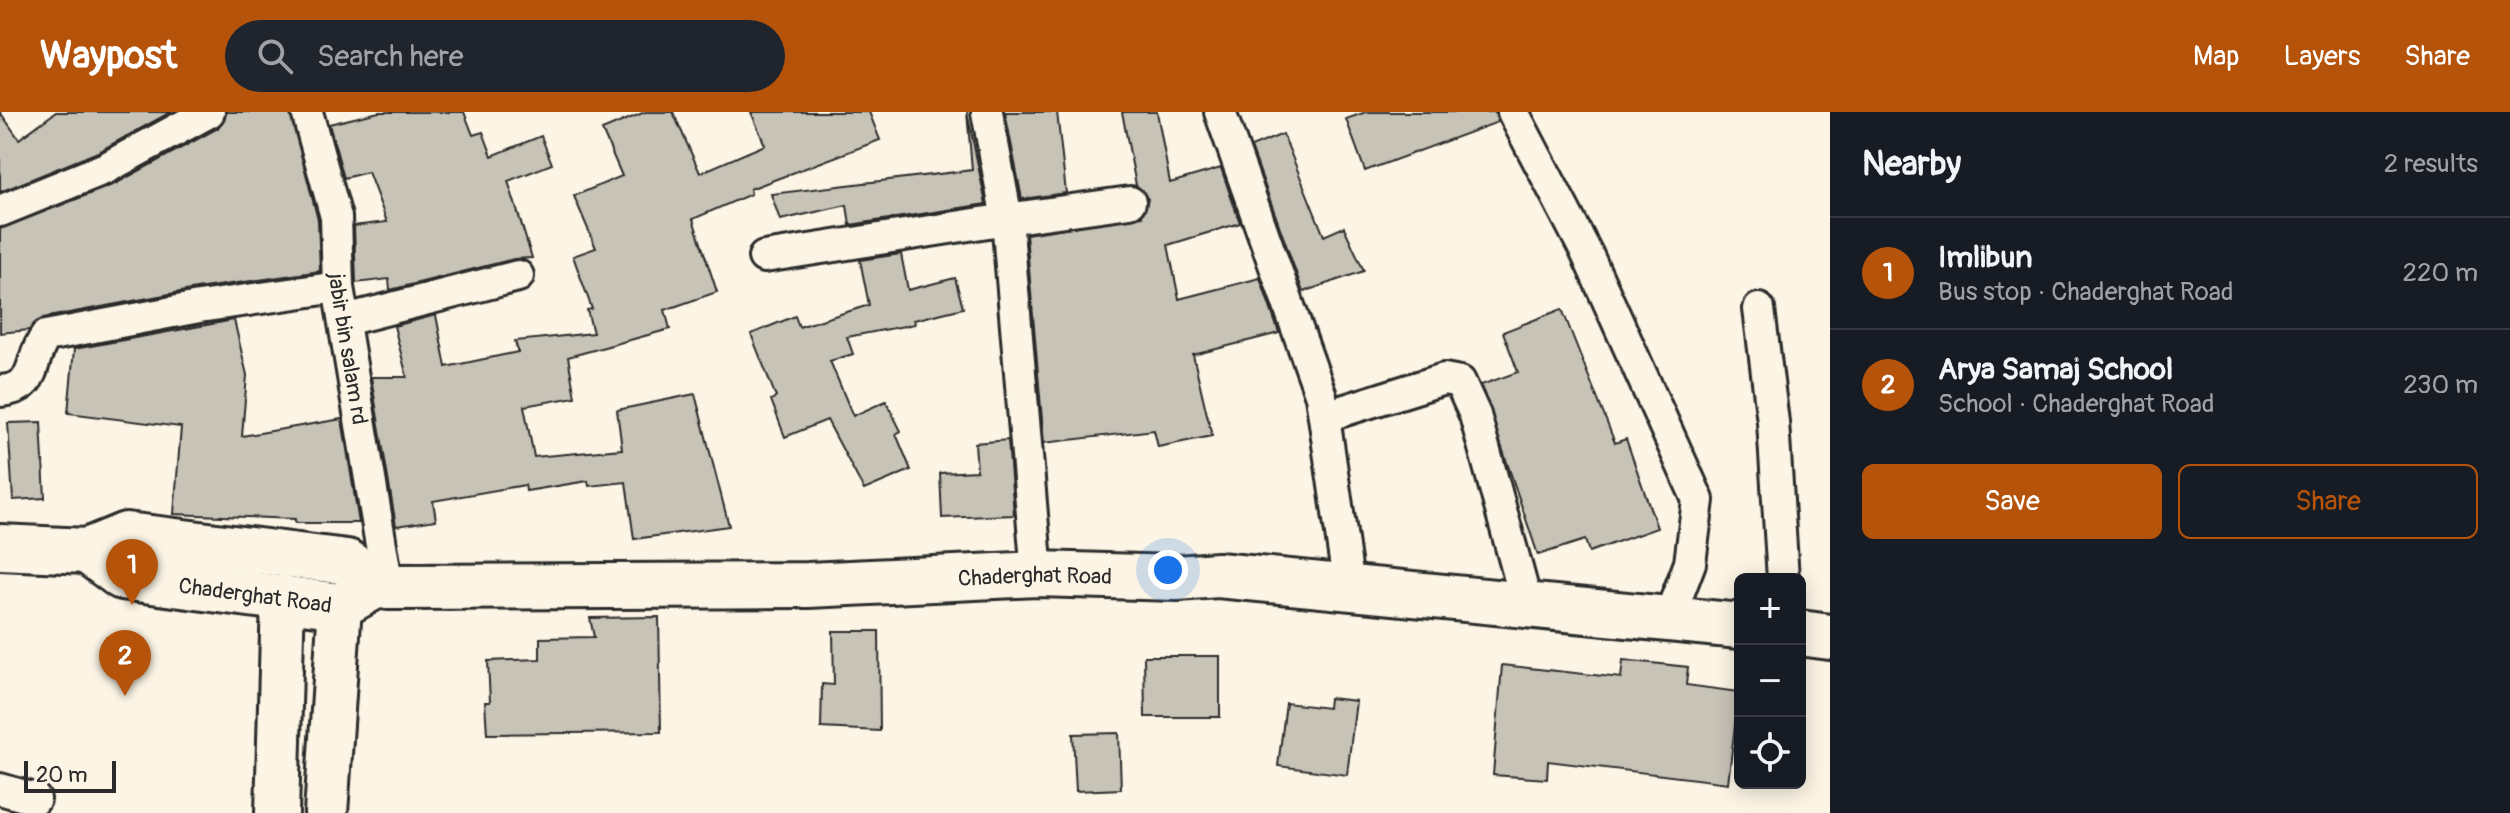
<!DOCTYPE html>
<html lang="en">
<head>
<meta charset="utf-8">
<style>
	body { margin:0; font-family:Pangolin,sans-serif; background:#20242c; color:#f1f3f6 }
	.controls { position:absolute; right:24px; bottom:24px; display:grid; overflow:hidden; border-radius:12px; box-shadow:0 4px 20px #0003 }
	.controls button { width:72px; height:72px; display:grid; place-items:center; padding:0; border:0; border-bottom:2px solid #363941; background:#171b24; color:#f1f3f6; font:40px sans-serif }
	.scale { position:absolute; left:24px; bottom:20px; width:92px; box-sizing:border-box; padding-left:8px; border:4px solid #2b2b2b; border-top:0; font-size:22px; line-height:28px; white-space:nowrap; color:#2b2b2b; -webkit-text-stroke:6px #fcf5e5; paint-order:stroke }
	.you { position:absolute; left:1168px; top:458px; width:28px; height:28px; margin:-20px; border:6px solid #fff; border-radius:50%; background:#1a73e8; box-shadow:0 0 0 12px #1a73e833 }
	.badge { display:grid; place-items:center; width:52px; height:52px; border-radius:50%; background:#b45309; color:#fff; font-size:26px; font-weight:700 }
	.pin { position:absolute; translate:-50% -66px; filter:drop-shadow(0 2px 4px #0008) }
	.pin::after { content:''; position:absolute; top:42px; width:28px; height:24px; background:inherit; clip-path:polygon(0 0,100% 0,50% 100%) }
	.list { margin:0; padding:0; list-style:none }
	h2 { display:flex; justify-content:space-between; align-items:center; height:104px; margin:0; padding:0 32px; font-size:34px }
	h2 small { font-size:26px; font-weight:400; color:#9ea1a6 }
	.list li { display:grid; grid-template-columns:52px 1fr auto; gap:24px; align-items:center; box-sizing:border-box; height:112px; padding:0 32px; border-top:2px solid #363941 }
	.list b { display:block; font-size:30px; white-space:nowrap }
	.list p { margin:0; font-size:26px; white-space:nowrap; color:#9ea1a6 }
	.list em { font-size:26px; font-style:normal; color:#9ea1a6 }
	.actions { display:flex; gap:16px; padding:24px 32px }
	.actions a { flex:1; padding:18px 0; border:2px solid #b45309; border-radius:12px; text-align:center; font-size:28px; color:#b45309 }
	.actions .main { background:#b45309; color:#fff }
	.icon { flex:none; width:44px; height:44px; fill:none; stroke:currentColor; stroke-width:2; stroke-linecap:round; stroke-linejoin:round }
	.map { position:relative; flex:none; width:1830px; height:701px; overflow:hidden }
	header { display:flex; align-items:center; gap:48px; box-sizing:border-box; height:112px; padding:0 40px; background:#b45309; color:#fff }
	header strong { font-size:38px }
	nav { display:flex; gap:44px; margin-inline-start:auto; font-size:28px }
	.search { width:560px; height:72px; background:#20242c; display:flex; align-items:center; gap:20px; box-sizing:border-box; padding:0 28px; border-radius:44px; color:#9ea1a6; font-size:30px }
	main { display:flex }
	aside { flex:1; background:#171b24 }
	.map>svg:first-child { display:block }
	.building { fill:#c8c3b7; stroke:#2b2b2b; stroke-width:2 }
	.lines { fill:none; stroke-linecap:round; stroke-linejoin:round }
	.street-casing { stroke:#2b2b2b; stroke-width:36 }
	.secondary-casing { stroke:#2b2b2b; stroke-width:48 }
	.primary-casing { stroke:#2b2b2b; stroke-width:50 }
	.street { stroke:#fcf5e5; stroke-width:30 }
	.secondary { stroke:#fcf5e5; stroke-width:42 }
	.primary { stroke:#fcf5e5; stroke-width:44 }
	.labels { text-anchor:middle; stroke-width:7; stroke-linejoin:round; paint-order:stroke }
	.street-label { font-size:22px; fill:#2b2b2b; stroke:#fcf5e5 }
</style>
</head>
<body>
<header>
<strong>Waypost</strong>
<div class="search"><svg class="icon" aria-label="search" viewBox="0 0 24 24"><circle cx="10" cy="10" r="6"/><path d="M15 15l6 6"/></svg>Search here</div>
<nav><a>Map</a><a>Layers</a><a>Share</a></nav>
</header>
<main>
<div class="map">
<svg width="1830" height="701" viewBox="0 0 1830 701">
	<rect width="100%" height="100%" fill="#fcf5e5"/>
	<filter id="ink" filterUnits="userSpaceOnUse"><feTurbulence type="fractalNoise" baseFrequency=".0125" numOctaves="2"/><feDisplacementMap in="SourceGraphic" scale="16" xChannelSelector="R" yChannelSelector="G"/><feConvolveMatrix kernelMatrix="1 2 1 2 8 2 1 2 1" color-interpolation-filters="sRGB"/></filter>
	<g filter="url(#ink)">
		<path class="building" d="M 0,0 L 19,27 L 56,0 L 171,0 L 98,40 L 0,80 Z
			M 227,0 L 290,0 L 318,108 L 320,159 L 196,177 L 43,206 L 29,218 L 0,221 L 0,117 L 115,72 L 218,16 Z
			M 379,0 L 464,0 L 473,23 L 483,20 L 492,44 L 541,24 L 552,52 L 508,69 L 532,146 L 514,147 L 390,178 L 389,167 L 356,171 L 354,114 L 387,110 L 368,60 L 344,66 L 329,12 Z
			M 645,0 L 673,0 L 700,61 L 765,33 L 751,0 L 869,0 L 880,28 L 750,77 L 751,82 L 693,107 L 717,180 L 665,198 L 670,217 L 568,245 L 575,285 L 524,294 L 534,345 L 622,337 L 617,298 L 695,282 L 729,414 L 634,427 L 626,370 L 589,374 L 588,369 L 526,379 L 525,373 L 433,389 L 436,408 L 396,414 L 371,265 L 407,265 L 394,214 L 436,203 L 446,255 L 518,240 L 515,229 L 593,221 L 587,198 L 592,197 L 573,144 L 596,136 L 574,84 L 622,64 L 602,18 Z
			M 967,0 L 986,92 L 850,113 L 847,93 L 780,108 L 771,82 L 972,58 Z
			M 1005,0 L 1057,0 L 1066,81 L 1022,87 Z
			M 1122,0 L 1157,0 L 1170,71 L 1221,56 L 1240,111 L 1168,133 L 1179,187 L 1260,166 L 1279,221 L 1193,243 L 1212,324 L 1158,335 L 1154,318 L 1044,331 L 1026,122 L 1142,104 L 1148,87 L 1136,73 Z
			M 1366,0 L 1495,0 L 1498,10 L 1365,59 L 1346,7 Z
			M 1283,22 L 1324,124 L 1344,115 L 1364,159 L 1303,180 L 1251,35 Z
			M 901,142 L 908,178 L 955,166 L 963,196 L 914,208 L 915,212 L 847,225 L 853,242 L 830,249 L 853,304 L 886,289 L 901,319 L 896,322 L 911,358 L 864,378 L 827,308 L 785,325 L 771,288 L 776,285 L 751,222 L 795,204 L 799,215 L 869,193 L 860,148 Z
			M 1562,197 L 1615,331 L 1626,327 L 1657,416 L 1589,440 L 1585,428 L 1538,443 L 1481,273 L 1518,260 L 1503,220 Z
			M 234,208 L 247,263 L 242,324 L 342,307 L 359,411 L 295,411 L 295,407 L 174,402 L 181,315 L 68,301 L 74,237 Z
			M 41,310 L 45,386 L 13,388 L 8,311 Z
			M 1008,328 L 1014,403 L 942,406 L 940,361 L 977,359 L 975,331 Z
			M 659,505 L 661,620 L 487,622 L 485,590 L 490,590 L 488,549 L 540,547 L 540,526 L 594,525 L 590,506 Z
			M 833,519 L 879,519 L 880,619 L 821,616 L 822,572 L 834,573 Z
			M 1144,544 L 1220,544 L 1220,605 L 1145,605 Z
			M 1623,548 L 1688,555 L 1686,573 L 1739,580 L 1728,671 L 1548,649 L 1547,667 L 1493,663 L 1502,553 L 1621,566 Z
			M 1329,586 L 1356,589 L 1347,663 L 1278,654 L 1286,591 L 1328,596 Z
			M 1119,621 L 1121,677 L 1076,679 L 1073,622 Z"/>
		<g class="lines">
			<defs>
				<g id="street">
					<path id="s1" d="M 307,0 L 336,105 L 338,175 L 388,475"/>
					<path d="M 987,0 L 1007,107 L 1130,90"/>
					<path d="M 1220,0 L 1321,284 L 1349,476"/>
					<path d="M 1513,0 L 1587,142 L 1698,388 L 1690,451 L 1669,506"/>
					<path d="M 0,99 L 106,56 L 209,0"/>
					<path d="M 764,145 L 1007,107 L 1037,462"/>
					<path d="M 1759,197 L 1773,310 L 1783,467"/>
					<path d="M 345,208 L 518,164"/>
					<path d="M 0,279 C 40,276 27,249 46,224 L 199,195 L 338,175"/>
					<path d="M 1326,304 L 1444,267 L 1460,270 L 1475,303 L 1527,493"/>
					<path d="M 0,677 L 35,687"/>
				</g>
				<path id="secondary" d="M 277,701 L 283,485
					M 326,701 L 340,494"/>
				<g id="primary">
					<path id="s2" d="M 0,435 L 87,439 L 126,423 L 347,450 L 377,473 L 388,475 L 808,473 L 1037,462 L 1177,466 L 1218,463 L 1740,514"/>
					<path id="s3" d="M 87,439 L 122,465 L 340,494 L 377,473"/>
					<path d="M 1800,521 L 1830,525"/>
				</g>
			</defs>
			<use href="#street" class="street-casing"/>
			<use href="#secondary" class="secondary-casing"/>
			<use href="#primary" class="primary-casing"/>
			<use href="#street" class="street"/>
			<use href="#secondary" class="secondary"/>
			<use href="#primary" class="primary"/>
		</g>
	</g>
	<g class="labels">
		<g class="street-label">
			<text dy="8" stroke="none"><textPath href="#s1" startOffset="242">jabir bin salam rd</textPath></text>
			<text dy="8" stroke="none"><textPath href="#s2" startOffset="1048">Chaderghat Road</textPath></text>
			<text dy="8" stroke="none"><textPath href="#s3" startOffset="178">Chaderghat Road</textPath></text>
		</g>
	</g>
</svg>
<div class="controls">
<button>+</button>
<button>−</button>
<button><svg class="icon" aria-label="locate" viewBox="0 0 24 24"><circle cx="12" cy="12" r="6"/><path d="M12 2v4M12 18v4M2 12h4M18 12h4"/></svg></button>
</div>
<div class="scale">20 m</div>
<div class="you"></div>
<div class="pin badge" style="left:132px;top:493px">1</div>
<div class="pin badge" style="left:125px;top:584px">2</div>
</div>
<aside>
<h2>Nearby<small>2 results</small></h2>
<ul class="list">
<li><span class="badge">1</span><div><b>Imlibun</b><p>Bus stop · Chaderghat Road</p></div><em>220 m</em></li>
<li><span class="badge">2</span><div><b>Arya Samaj School</b><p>School · Chaderghat Road</p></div><em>230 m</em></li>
</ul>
<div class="actions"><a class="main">Save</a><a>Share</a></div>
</aside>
</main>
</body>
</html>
